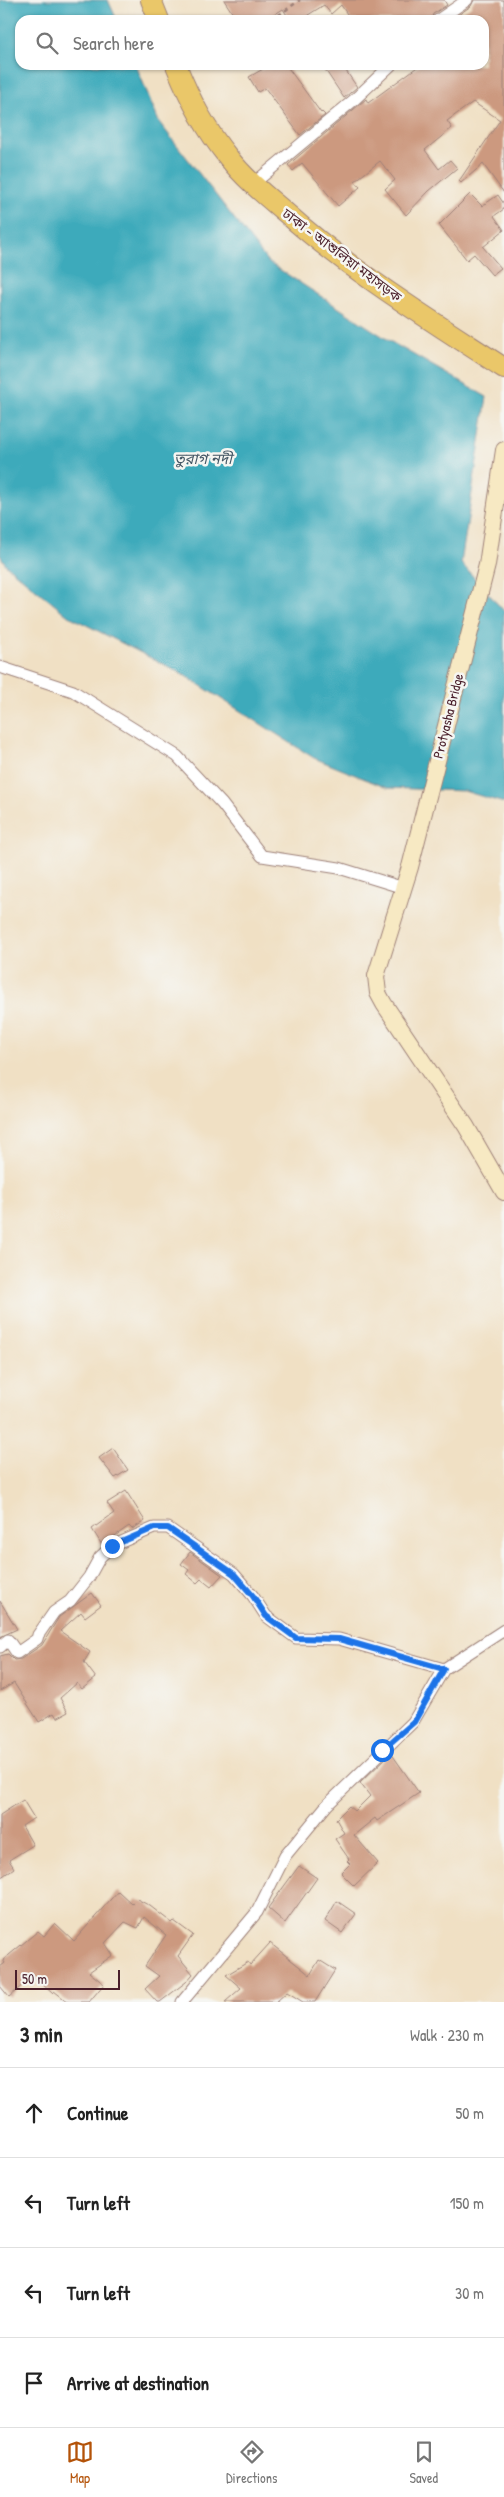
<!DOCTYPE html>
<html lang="en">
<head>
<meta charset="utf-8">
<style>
	body { margin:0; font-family:"Patrick Hand","Noto Sans Bengali",sans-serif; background:#f6f6f6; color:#222 }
	.scale { position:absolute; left:15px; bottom:12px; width:105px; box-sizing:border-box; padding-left:5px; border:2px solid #4a1f2b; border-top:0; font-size:14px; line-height:18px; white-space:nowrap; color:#4a1f2b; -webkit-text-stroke:4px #f6f6f2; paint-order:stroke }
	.stop { position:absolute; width:15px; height:15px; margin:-11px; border:4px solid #1a73e8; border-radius:50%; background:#fff }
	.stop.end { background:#1a73e8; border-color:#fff; box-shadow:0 1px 5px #0008 }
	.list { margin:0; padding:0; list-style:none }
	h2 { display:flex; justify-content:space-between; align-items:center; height:65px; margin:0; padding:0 20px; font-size:21px }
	h2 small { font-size:16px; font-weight:400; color:#767676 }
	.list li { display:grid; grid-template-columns:32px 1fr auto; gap:15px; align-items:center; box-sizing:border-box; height:90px; padding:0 20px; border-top:1px solid #e0e0e0 }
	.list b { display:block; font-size:19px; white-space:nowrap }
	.list em { font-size:16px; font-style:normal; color:#767676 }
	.icon { flex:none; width:28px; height:28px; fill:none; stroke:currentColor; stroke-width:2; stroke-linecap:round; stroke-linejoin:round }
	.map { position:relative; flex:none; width:504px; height:2002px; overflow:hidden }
	.search { position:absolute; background:#fff; box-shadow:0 1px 4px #0004; left:15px; right:15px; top:15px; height:55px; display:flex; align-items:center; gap:12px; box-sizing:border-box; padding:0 18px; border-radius:15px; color:#767676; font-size:19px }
	.sheet { height:425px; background:#fff }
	nav { display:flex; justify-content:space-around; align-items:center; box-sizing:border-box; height:70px; border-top:1px solid #e0e0e0; background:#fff; font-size:14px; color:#767676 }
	nav a { display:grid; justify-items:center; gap:2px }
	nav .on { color:#b45309 }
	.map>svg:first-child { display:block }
	.water { fill:#3caabb; stroke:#436473 }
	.building { fill:#cc997f }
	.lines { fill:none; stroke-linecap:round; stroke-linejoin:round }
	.street-casing { stroke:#9d8078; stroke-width:13 }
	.secondary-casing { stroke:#9d8078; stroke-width:18 }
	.highway-casing { stroke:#9d8078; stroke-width:22 }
	.path { stroke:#9d8078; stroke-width:2.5; stroke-dasharray:4 4; stroke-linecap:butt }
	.street { stroke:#fff; stroke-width:11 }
	.secondary { stroke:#f7e9c3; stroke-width:16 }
	.highway { stroke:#eac769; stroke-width:20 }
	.route { stroke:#1a73e8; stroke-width:6 }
	.labels { text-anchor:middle; stroke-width:5; stroke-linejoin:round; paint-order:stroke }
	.street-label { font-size:14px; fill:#4a1f2b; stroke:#f6f6f2 }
	.water-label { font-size:15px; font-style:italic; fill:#445765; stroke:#f6f6f2 }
</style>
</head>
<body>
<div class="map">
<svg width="504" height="2002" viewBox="0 0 504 2002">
	<rect width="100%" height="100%" fill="#f6f6f2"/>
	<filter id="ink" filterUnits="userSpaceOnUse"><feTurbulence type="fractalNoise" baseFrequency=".02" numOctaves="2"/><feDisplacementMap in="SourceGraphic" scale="10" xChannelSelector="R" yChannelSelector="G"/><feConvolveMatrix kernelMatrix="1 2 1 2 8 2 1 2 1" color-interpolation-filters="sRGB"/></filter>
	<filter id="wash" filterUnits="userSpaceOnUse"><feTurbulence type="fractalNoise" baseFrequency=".0096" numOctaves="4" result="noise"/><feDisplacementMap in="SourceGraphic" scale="20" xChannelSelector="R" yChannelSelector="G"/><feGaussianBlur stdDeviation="1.12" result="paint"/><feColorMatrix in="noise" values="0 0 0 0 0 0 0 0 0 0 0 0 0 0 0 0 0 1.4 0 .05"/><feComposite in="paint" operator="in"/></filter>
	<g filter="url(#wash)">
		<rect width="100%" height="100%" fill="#f0e0c4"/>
		<path class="water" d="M 0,0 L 108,0 L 117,20 L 20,20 L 20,65 L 136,65 L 159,122 L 268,262 L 393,343 L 487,397 L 461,563 L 504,611 L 504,803 L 464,791 L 387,788 L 314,758 L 184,675 L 67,615 L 6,565 L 0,555 Z"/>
		<g id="blocks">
			<path class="building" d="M 224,0 L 444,0 L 447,5 L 433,14 L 431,20 L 351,20 L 341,5 L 331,14 L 324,5 L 308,15 L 312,20 L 290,20 L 283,9 L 266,20 L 237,20 Z
				M 474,0 L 504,0 L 504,193 L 483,164 L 461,183 L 459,181 L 500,120 L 473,102 L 447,121 L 452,128 L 425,150 L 439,169 L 450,160 L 457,168 L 429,191 L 406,215 L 385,189 L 395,180 L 380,161 L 355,181 L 360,187 L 338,206 L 302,163 L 293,171 L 288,165 L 366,99 L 368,103 L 420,65 L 484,65 L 484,20 L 451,20 L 471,6 Z
				M 270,65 L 286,65 L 321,113 L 322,112 L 325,115 L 300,135 L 265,88 L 258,92 L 249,77 Z
				M 322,65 L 342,65 L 357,87 L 344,98 Z
				M 470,194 L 482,206 L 498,195 L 504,204 L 504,209 L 494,216 L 504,230 L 483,247 L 501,268 L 492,275 L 474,254 L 467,260 L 439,225 Z
				M 113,1448 L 128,1470 L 115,1478 L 99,1458 Z
				M 126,1491 L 145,1521 L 132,1529 L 129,1526 L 102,1545 L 92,1529 L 114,1513 L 107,1503 Z
				M 190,1552 L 222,1575 L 211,1587 L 201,1579 L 197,1583 L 186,1574 L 189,1570 L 181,1564 Z
				M 92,1593 L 101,1605 L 85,1617 L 81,1612 L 60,1631 L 90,1652 L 84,1662 L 96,1678 L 82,1689 L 77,1683 L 60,1698 L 68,1712 L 57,1718 L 54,1713 L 39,1722 L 14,1683 L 0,1691 L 0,1656 L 8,1654 L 14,1660 L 21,1659 L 42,1645 L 59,1617 Z
				M 0,1601 L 17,1629 L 0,1637 Z
				M 391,1753 L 419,1793 L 377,1821 L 375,1818 L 354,1835 L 378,1863 L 354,1886 L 341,1873 L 350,1864 L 347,1861 L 349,1859 L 335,1839 L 344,1833 L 336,1819 L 349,1806 L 355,1811 L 370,1796 L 360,1783 Z
				M 23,1800 L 34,1818 L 22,1826 L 33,1845 L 9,1860 L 14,1868 L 0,1878 L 0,1815 Z
				M 299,1866 L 317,1878 L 285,1923 L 268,1908 Z
				M 118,1891 L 132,1904 L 137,1899 L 150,1906 L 172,1923 L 174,1921 L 193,1935 L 178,1956 L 193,1974 L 186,1982 L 160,2002 L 157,2002 L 145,1989 L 159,1976 L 145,1966 L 166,1935 L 144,1917 L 138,1928 L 125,1922 L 105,1943 L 113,1955 L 89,1972 L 104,1984 L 89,2002 L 68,2002 L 54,1991 L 52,1993 L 33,1976 L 9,1997 L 0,1986 L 0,1967 L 5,1963 L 3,1960 L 38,1931 L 44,1936 L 55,1923 L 74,1941 Z
				M 337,1901 L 356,1914 L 342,1933 L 325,1921 Z
				M 270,1943 L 310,1975 L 319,1960 L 335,1970 L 315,2002 L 303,2002 L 287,1992 L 276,2002 L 225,2002 L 241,1988 L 226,1975 L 248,1962 L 250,1965 Z"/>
		</g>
	</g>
	<g filter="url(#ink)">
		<use href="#blocks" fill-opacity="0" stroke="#9d8078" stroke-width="1"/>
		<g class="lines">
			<defs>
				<path id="street" d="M 438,20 L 467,0
					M 253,184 L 355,99 L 391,65
					M 0,667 L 73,691 L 177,756 L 222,804 L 262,856 L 339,868 L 404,888
					M 0,1647 L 8,1640 L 17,1653 L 37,1639 L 38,1635 L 54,1612 L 70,1601 L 89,1577 L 100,1557 L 112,1546 L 154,1528 L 168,1528 L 234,1574 L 253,1596 L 266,1616 L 296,1638 L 339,1639 L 444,1669
					M 182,2002 L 257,1912 L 285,1856 L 327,1805 L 413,1722 L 444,1669 L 504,1630"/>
				<path id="secondary" d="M 504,450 L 487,565 L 410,867 L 376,976 L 378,993 L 384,1004 L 466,1126 L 504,1192"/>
				<path id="highway" d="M 151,0 L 159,20
					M 176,65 C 189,98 206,130 228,157 C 244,178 265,195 285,212 C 352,272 429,319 504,368"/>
			</defs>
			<use href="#street" class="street-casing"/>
			<use href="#secondary" class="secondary-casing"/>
			<use href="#highway" class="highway-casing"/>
			<path class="path" d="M 272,20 L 300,0"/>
			<use href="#street" class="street"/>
			<use href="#secondary" class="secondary"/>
			<use href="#highway" class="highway"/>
		</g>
	</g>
	<g class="lines" filter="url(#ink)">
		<path class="route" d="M 112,1546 L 154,1528 L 168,1528 L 234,1574 L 253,1596 L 266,1616 L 296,1638 L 339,1639 L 444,1669 L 414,1722 L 382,1750"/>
	</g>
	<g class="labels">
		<g class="street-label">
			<text transform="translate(342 255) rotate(37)" y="5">ঢাকা - আশুলিয়া মহাসড়ক</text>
			<text transform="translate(448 716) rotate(-76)" y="5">Protyasha Bridge</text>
		</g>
		<g class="water-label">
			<text x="203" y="464">তুরাগ নদী</text>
		</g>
	</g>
</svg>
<div class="scale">50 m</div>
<div class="stop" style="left:382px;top:1750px"></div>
<div class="stop end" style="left:112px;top:1546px"></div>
<div class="search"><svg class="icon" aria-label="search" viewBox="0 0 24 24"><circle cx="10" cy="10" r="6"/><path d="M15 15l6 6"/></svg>Search here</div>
</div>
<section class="sheet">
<h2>3 min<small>Walk · 230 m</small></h2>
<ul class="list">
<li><svg class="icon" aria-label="ahead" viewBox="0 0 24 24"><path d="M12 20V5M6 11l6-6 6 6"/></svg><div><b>Continue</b></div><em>50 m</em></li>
<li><svg class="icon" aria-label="left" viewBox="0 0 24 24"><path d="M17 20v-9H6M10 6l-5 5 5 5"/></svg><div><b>Turn left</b></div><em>150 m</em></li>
<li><svg class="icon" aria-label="left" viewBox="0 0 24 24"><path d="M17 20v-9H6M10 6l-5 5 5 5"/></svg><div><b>Turn left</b></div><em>30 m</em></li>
<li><svg class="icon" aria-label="arrive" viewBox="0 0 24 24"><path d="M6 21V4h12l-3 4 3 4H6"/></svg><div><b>Arrive at destination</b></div></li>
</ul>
</section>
<nav>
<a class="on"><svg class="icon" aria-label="map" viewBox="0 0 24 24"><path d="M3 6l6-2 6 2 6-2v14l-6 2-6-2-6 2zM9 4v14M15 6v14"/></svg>Map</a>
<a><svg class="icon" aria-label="directions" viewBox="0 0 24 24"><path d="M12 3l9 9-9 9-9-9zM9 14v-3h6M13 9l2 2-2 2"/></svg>Directions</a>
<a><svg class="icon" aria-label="saved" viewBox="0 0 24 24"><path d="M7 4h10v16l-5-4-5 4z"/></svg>Saved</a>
</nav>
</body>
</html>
